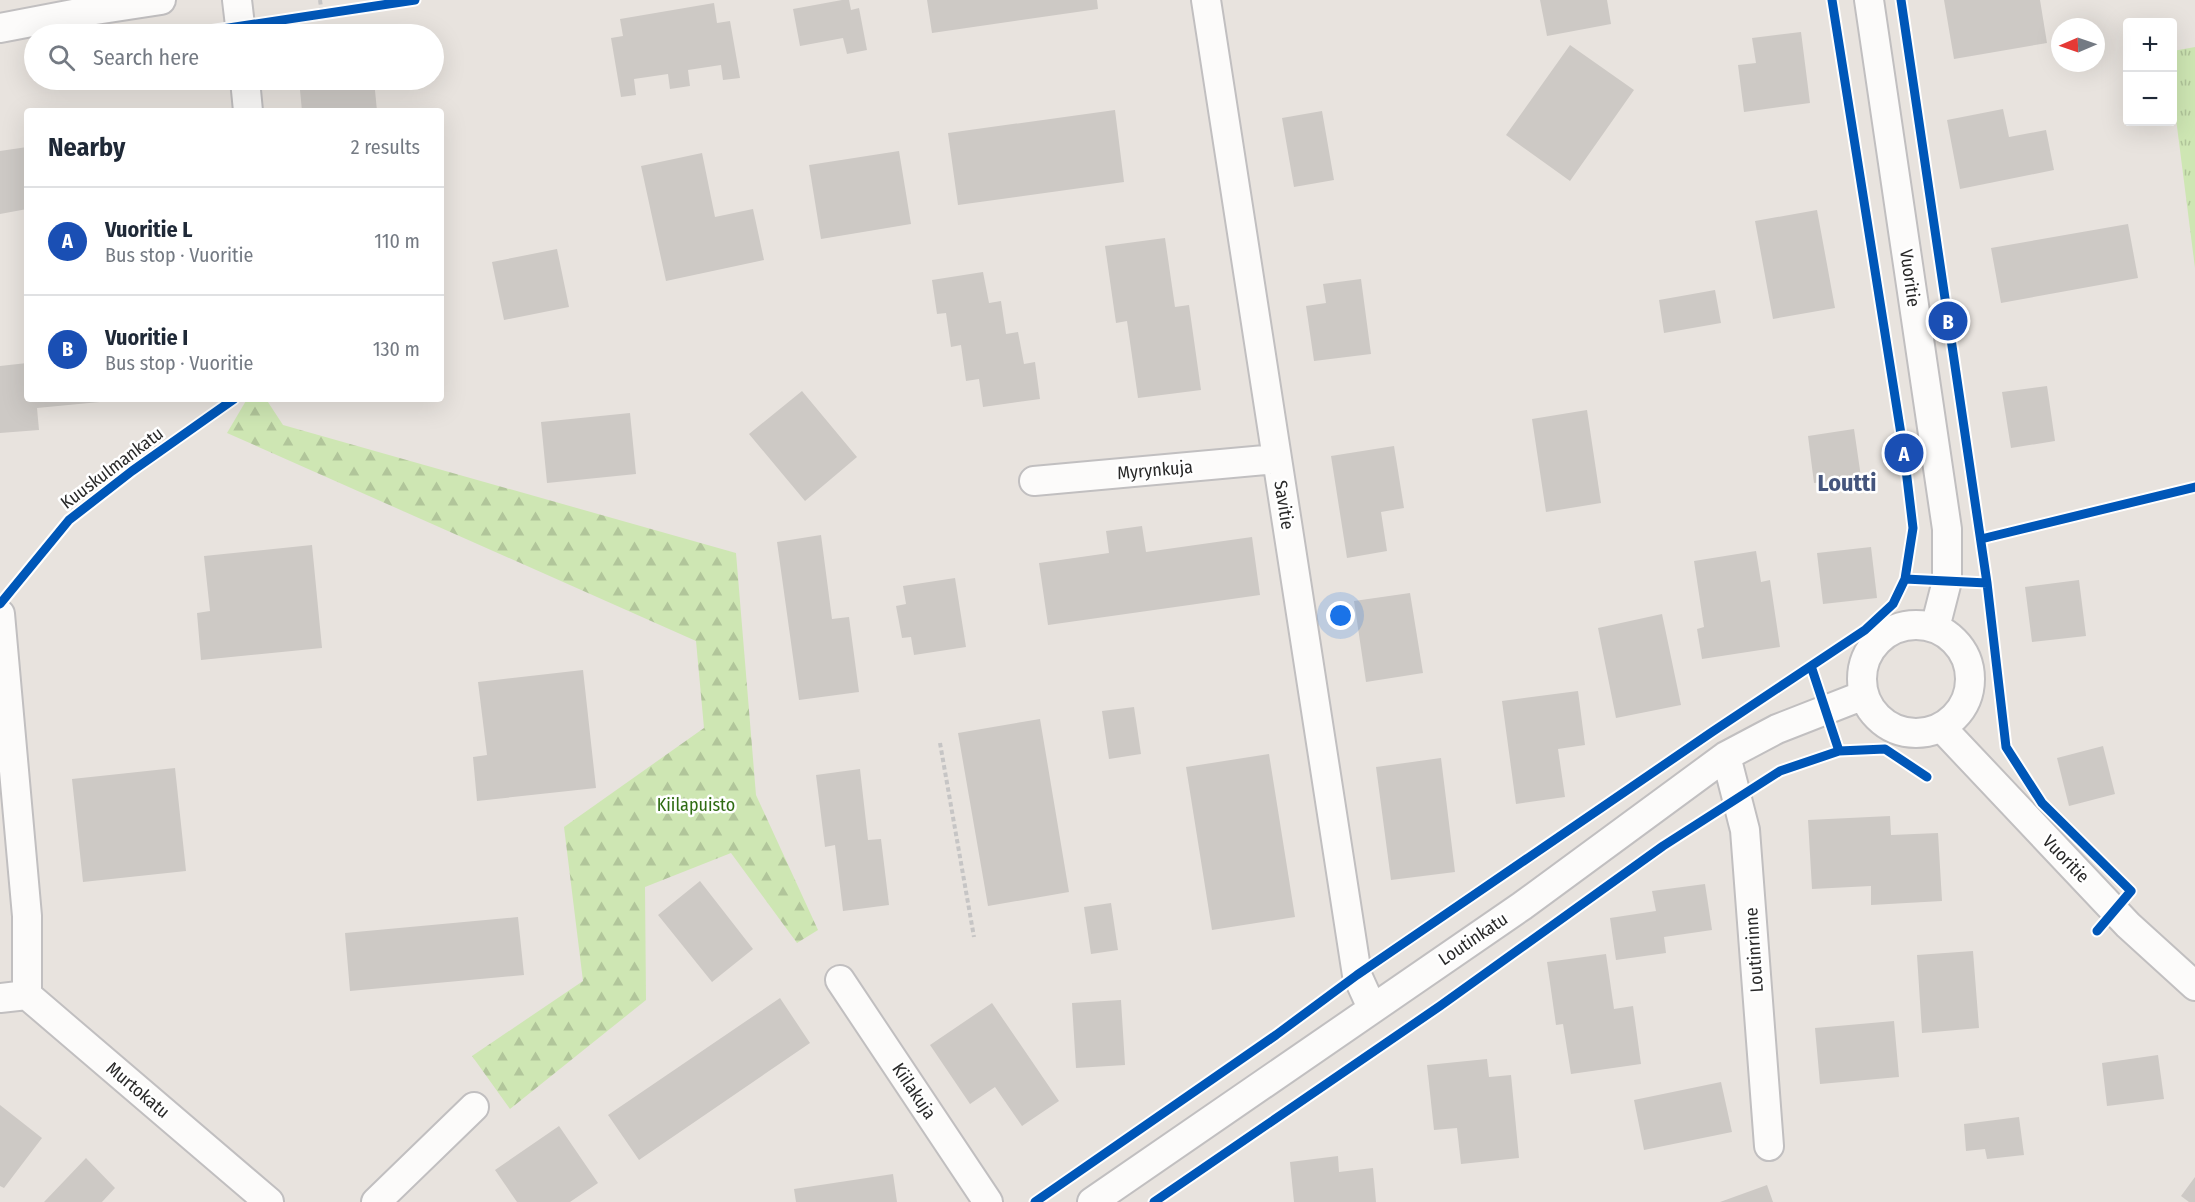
<!DOCTYPE html>
<html lang="en">
<head>
<meta charset="utf-8">
<style>
	body { margin:0; font-family:"Fira Sans Condensed",sans-serif; background:#f2f2f3; color:#1f2937 }
	.controls { position:absolute; right:18px; top:18px; display:grid; overflow:hidden; border-radius:6px; box-shadow:0 6px 24px #0002 }
	.controls button { width:54px; height:54px; display:grid; place-items:center; padding:0; border:0; border-bottom:2px solid #e0e1e3; background:#fff; color:#1f2937; font:30px sans-serif }
	.compass { position:absolute; left:2051px; top:18px; width:54px; height:54px; border-radius:50%; background:#fff; box-shadow:0 6px 24px #0002; rotate:268deg }
	.you { position:absolute; left:1341px; top:616px; width:21px; height:21px; margin:-15px; border:4px solid #fff; border-radius:50%; background:#1a73e8; box-shadow:0 0 0 9px #1a73e833 }
	.badge { display:grid; place-items:center; width:39px; height:39px; border-radius:50%; background:#6c6a68; color:#fff; font-size:20px; font-weight:700 }
	.pin { position:absolute; translate:-50% -50%; border:3px solid #fff; box-shadow:0 2px 6px #0006 }
	.list { margin:0; padding:0; list-style:none }
	h2 { display:flex; justify-content:space-between; align-items:center; height:78px; margin:0; padding:0 24px; font-size:26px }
	h2 small { font-size:20px; font-weight:400; color:#747a83 }
	.list li { display:grid; grid-template-columns:39px 1fr auto; gap:18px; align-items:center; box-sizing:border-box; height:108px; padding:0 24px; border-top:2px solid #e0e1e3 }
	.list b { display:block; font-size:22px; white-space:nowrap }
	.list p { margin:0; font-size:20px; white-space:nowrap; color:#747a83 }
	.list em { font-size:20px; font-style:normal; color:#747a83 }
	.icon { flex:none; width:33px; height:33px; fill:none; stroke:currentColor; stroke-width:2; stroke-linecap:round; stroke-linejoin:round }
	.map { position:relative; flex:none; width:2195px; height:1202px; overflow:hidden }
	.search { position:absolute; background:#fff; box-shadow:0 6px 24px #0002; left:24px; top:24px; width:420px; height:66px; display:flex; align-items:center; gap:15px; box-sizing:border-box; padding:0 21px; border-radius:33px; color:#747a83; font-size:22px }
	.panel { position:absolute; background:#fff; box-shadow:0 6px 24px #0002; left:24px; top:108px; width:420px; height:294px; border-radius:6px }
	.map>svg:first-child { display:block }
	.forest { fill:url(#forest-firs) }
	.park { fill:url(#park-tufts) }
	.building { fill:#cdc9c5 }
	.lines { fill:none; stroke-linecap:round; stroke-linejoin:round }
	.minor-casing { stroke:#c1bfc0; stroke-width:32 }
	.path { stroke:#c6c5c5; stroke-width:4; stroke-dasharray:4.5 3; stroke-linecap:butt }
	.minor { stroke:#fcfbfa; stroke-width:28 }
	.cycleway-casing { stroke:#fff; stroke-width:13 }
	.cycleway { stroke:#0057b8; stroke-width:9 }
	.labels { text-anchor:middle; stroke-width:5; stroke-linejoin:round; paint-order:stroke }
	.street-label { font-size:18px; fill:#292929; stroke:#fff }
	.park-label { font-size:18px; fill:#2f6c13; stroke:#fff }
	.district-label { font-size:24px; font-weight:bold; fill:#45557d; stroke:#fff }
</style>
</head>
<body>
<div class="map">
<svg width="2195" height="1202" viewBox="0 0 2195 1202">
	<defs>
		<pattern id="forest-firs" width="22" height="20" patternUnits="userSpaceOnUse" patternTransform="scale(1.5)"><rect width="22" height="20" fill="#cee6b3"/><path d="M5 1l3.5 6h-7zM16 11l3.5 6h-7z" fill="#b1c59a"/></pattern>
		<pattern id="park-tufts" width="24" height="20" patternUnits="userSpaceOnUse" patternTransform="scale(1.5)"><rect width="24" height="20" fill="#cee6b3"/><path d="M3 7l-1-3M5 7V3M7 7l1-3M15 17l-1-3M17 17v-4M19 17l1-3" fill="none" stroke="#b1c59a"/></pattern>
	</defs>
	<rect width="100%" height="100%" fill="#e8e3de"/>
	<path class="forest" d="M 247,399 L 266,399 L 283,425 L 736,553 L 756,795 L 818,930 L 797,943 L 731,853 L 645,887 L 646,1000 L 510,1109 L 472,1056 L 583,981 L 564,827 L 704,728 L 696,641 L 227,433 Z"/>
	<path class="park" d="M 2195,47 L 2195,268 L 2173,95 L 2173,51 Z"/>
	<path class="building" d="M 842,0 L 849,0 L 851,10 L 859,8 L 867,50 L 847,54 L 843,38 L 800,46 L 793,9 Z
		M 927,0 L 1097,0 L 1098,9 L 932,33 Z
		M 1540,0 L 1607,0 L 1611,24 L 1547,36 Z
		M 1944,0 L 2040,0 L 2047,43 L 1954,59 Z
		M 714,3 L 717,23 L 730,21 L 740,78 L 723,80 L 721,65 L 688,70 L 690,86 L 670,89 L 668,74 L 634,79 L 636,95 L 621,97 L 611,38 L 623,36 L 620,19 Z
		M 1801,32 L 1810,103 L 1744,112 L 1738,65 L 1756,63 L 1752,38 Z
		M 1570,45 L 1634,90 L 1570,181 L 1506,135 Z
		M 299,80 L 374,80 L 377,111 L 302,111 Z
		M 2003,109 L 2009,137 L 2046,130 L 2054,170 L 1960,189 L 1947,120 Z
		M 1115,110 L 1124,182 L 958,205 L 948,133 Z
		M 1322,111 L 1334,180 L 1294,187 L 1282,118 Z
		M 27,147 L 27,209 L 0,214 L 0,151 Z
		M 899,151 L 911,224 L 821,239 L 809,165 Z
		M 702,153 L 715,217 L 753,209 L 764,260 L 666,281 L 641,166 Z
		M 1817,210 L 1835,308 L 1773,319 L 1755,221 Z
		M 2128,224 L 2138,278 L 2001,303 L 1991,248 Z
		M 1165,238 L 1175,307 L 1189,305 L 1201,390 L 1138,398 L 1127,321 L 1116,323 L 1105,246 Z
		M 557,249 L 569,307 L 504,320 L 492,262 Z
		M 983,272 L 989,303 L 1001,301 L 1006,334 L 1018,332 L 1024,364 L 1035,362 L 1040,399 L 983,407 L 979,379 L 966,381 L 961,345 L 951,347 L 946,313 L 937,314 L 932,280 Z
		M 1361,279 L 1371,354 L 1314,361 L 1306,306 L 1326,303 L 1323,284 Z
		M 1715,290 L 1721,323 L 1664,333 L 1659,300 Z
		M 27,363 L 27,399 L 110,399 L 110,401 L 37,408 L 39,430 L 0,433 L 0,366 Z
		M 2047,386 L 2055,441 L 2011,448 L 2002,392 Z
		M 802,391 L 857,457 L 805,501 L 749,434 Z
		M 1587,410 L 1601,503 L 1546,512 L 1532,419 Z
		M 630,413 L 636,474 L 547,483 L 541,422 Z
		M 1854,429 L 1861,477 L 1814,483 L 1808,436 Z
		M 1394,446 L 1404,508 L 1381,512 L 1387,551 L 1347,558 L 1331,456 Z
		M 1142,526 L 1146,552 L 1252,537 L 1260,595 L 1048,625 L 1039,563 L 1109,553 L 1106,531 Z
		M 821,535 L 832,619 L 849,617 L 859,692 L 799,700 L 777,542 Z
		M 312,545 L 322,648 L 201,660 L 197,613 L 210,611 L 204,556 Z
		M 1871,547 L 1877,598 L 1823,604 L 1817,553 Z
		M 1756,551 L 1761,582 L 1770,580 L 1780,647 L 1702,659 L 1697,629 L 1704,627 L 1694,561 Z
		M 955,578 L 966,647 L 914,655 L 911,637 L 902,638 L 896,606 L 906,604 L 903,586 Z
		M 2079,580 L 2086,636 L 2032,642 L 2025,587 Z
		M 1410,593 L 1423,673 L 1366,682 L 1354,601 Z
		M 1662,614 L 1681,705 L 1616,718 L 1598,628 Z
		M 583,670 L 596,788 L 477,801 L 473,757 L 487,755 L 478,682 Z
		M 1578,691 L 1585,745 L 1558,749 L 1565,797 L 1516,804 L 1502,701 Z
		M 1134,707 L 1141,754 L 1109,759 L 1102,711 Z
		M 1040,719 L 1069,892 L 988,906 L 958,733 Z
		M 2103,746 L 2115,794 L 2069,806 L 2057,758 Z
		M 1269,754 L 1295,917 L 1212,930 L 1186,767 Z
		M 1441,758 L 1455,872 L 1391,880 L 1376,767 Z
		M 175,768 L 186,871 L 83,882 L 72,779 Z
		M 860,769 L 868,840 L 881,839 L 889,905 L 843,911 L 835,845 L 825,847 L 816,775 Z
		M 1890,816 L 1891,835 L 1938,833 L 1942,901 L 1871,905 L 1871,886 L 1812,889 L 1808,820 Z
		M 700,881 L 753,949 L 712,982 L 658,915 Z
		M 1705,884 L 1712,930 L 1664,937 L 1666,953 L 1616,960 L 1610,918 L 1656,911 L 1652,891 Z
		M 1111,903 L 1118,950 L 1091,954 L 1084,907 Z
		M 518,917 L 524,975 L 350,991 L 345,933 Z
		M 1973,951 L 1979,1028 L 1922,1033 L 1917,955 Z
		M 1606,954 L 1614,1009 L 1633,1006 L 1641,1064 L 1571,1074 L 1563,1024 L 1556,1025 L 1547,962 Z
		M 780,998 L 810,1043 L 639,1160 L 608,1115 Z
		M 1121,1000 L 1125,1065 L 1076,1068 L 1072,1003 Z
		M 992,1003 L 1059,1101 L 1022,1126 L 995,1087 L 970,1104 L 930,1045 Z
		M 1894,1021 L 1899,1077 L 1820,1084 L 1815,1028 Z
		M 2158,1055 L 2164,1099 L 2107,1106 L 2102,1063 Z
		M 1487,1059 L 1489,1077 L 1511,1075 L 1519,1158 L 1461,1164 L 1457,1128 L 1434,1130 L 1427,1065 Z
		M 1721,1082 L 1732,1132 L 1644,1150 L 1634,1100 Z
		M 0,1105 L 42,1138 L 4,1188 L 0,1186 Z
		M 2019,1117 L 2024,1155 L 1987,1159 L 1985,1149 L 1966,1151 L 1964,1124 Z
		M 559,1126 L 598,1183 L 570,1202 L 517,1202 L 495,1170 Z
		M 1338,1156 L 1339,1172 L 1373,1168 L 1376,1202 L 1294,1202 L 1290,1162 Z
		M 86,1158 L 115,1188 L 102,1202 L 44,1202 Z
		M 893,1174 L 897,1202 L 796,1202 L 794,1189 Z
		M 2195,1177 L 2195,1202 L 2189,1202 L 2181,1196 Z
		M 1767,1185 L 1773,1202 L 1720,1202 Z"/>
	<g class="lines">
		<defs>
			<path id="minor" d="M 237,0 L 241,34
				M 1206,0 L 1357,975 L 1372,1008
				M 1869,0 L 1947,529 L 1947,581 L 1935,628
				M 0,28 L 89,11 L 161,0
				M 245,80 L 248,111
				M 1034,481 L 1276,459
				M 0,614 L 27,916 L 27,995
				M1862 679a54 54 0 1 1 108 0a54 54 0 1 1-108 0Z
				M 1942,728 L 2128,925 L 2195,986
				M 1726,756 L 1745,830 L 1769,1146
				M 840,980 L 988,1202
				M 0,998 L 27,995 L 269,1202
				M 376,1202 L 474,1107
				M 1092,1202 L 1522,906 L 1726,756 L 1777,729 L 1864,695"/>
		</defs>
		<use href="#minor" class="minor-casing"/>
		<path class="path" d="M 320,0 L 322,14
			M 940,743 L 974,937"/>
		<use href="#minor" class="minor"/>
		<defs>
			<path id="cycleway" d="M 1901,0 L 1987,583 L 2006,747 L 2042,803 L 2131,891 L 2097,931
				M 189,34 L 415,0
				M 1981,539 L 2195,487
				M 1905,579 L 1987,583
				M 0,604 L 69,520 L 132,471 L 234,399
				M 1811,666 L 1839,751
				M 1035,1202 L 1276,1035 L 1357,975 L 1712,732 L 1865,630 L 1893,604 L 1905,579 L 1913,528 L 1904,453 L 1832,0
				M 1154,1202 L 1440,1006 L 1663,846 L 1780,771 L 1839,751 L 1885,749 L 1927,777"/>
		</defs>
		<use href="#cycleway" class="cycleway-casing"/>
		<use href="#cycleway" class="cycleway"/>
	</g>
	<g class="labels">
		<g class="street-label">
			<text transform="translate(1910 278) rotate(82)" y="6">Vuoritie</text>
			<text transform="translate(112 468) rotate(-37)" y="6">Kuuskulmankatu</text>
			<text transform="translate(1155 470) rotate(-5)" y="6">Myrynkuja</text>
			<text transform="translate(1284 505) rotate(81)" y="6">Savitie</text>
			<text transform="translate(2066 859) rotate(46)" y="6">Vuoritie</text>
			<text transform="translate(1473 939) rotate(-34)" y="6">Loutinkatu</text>
			<text transform="translate(1754 950) rotate(-94)" y="6">Loutinrinne</text>
			<text transform="translate(138 1090) rotate(40)" y="6">Murtokatu</text>
			<text transform="translate(914 1091) rotate(56)" y="6">Kiilakuja</text>
		</g>
		<g class="park-label">
			<text x="696" y="811">Kiilapuisto</text>
		</g>
		<g class="district-label">
			<text x="1847" y="491">Loutti</text>
		</g>
	</g>
</svg>
<div class="controls">
<button>+</button>
<button>−</button>
</div>
<svg class="compass" viewBox="-18 -18 36 36"><path d="M0-13l5 13h-10z" fill="#e53935"/><path d="M0 13l5-13h-10z" fill="#747a83"/></svg>
<div class="you"></div>
<div class="pin badge" style="left:1904px;top:453px;background:#1a4fb4">A</div>
<div class="pin badge" style="left:1948px;top:321px;background:#1a4fb4">B</div>
<div class="search"><svg class="icon" aria-label="search" viewBox="0 0 24 24"><circle cx="10" cy="10" r="6"/><path d="M15 15l6 6"/></svg>Search here</div>
<section class="panel">
<h2>Nearby<small>2 results</small></h2>
<ul class="list">
<li><span class="badge" style="background:#1a4fb4">A</span><div><b>Vuoritie L</b><p>Bus stop · Vuoritie</p></div><em>110 m</em></li>
<li><span class="badge" style="background:#1a4fb4">B</span><div><b>Vuoritie I</b><p>Bus stop · Vuoritie</p></div><em>130 m</em></li>
</ul>
</section>
</div>
</body>
</html>
